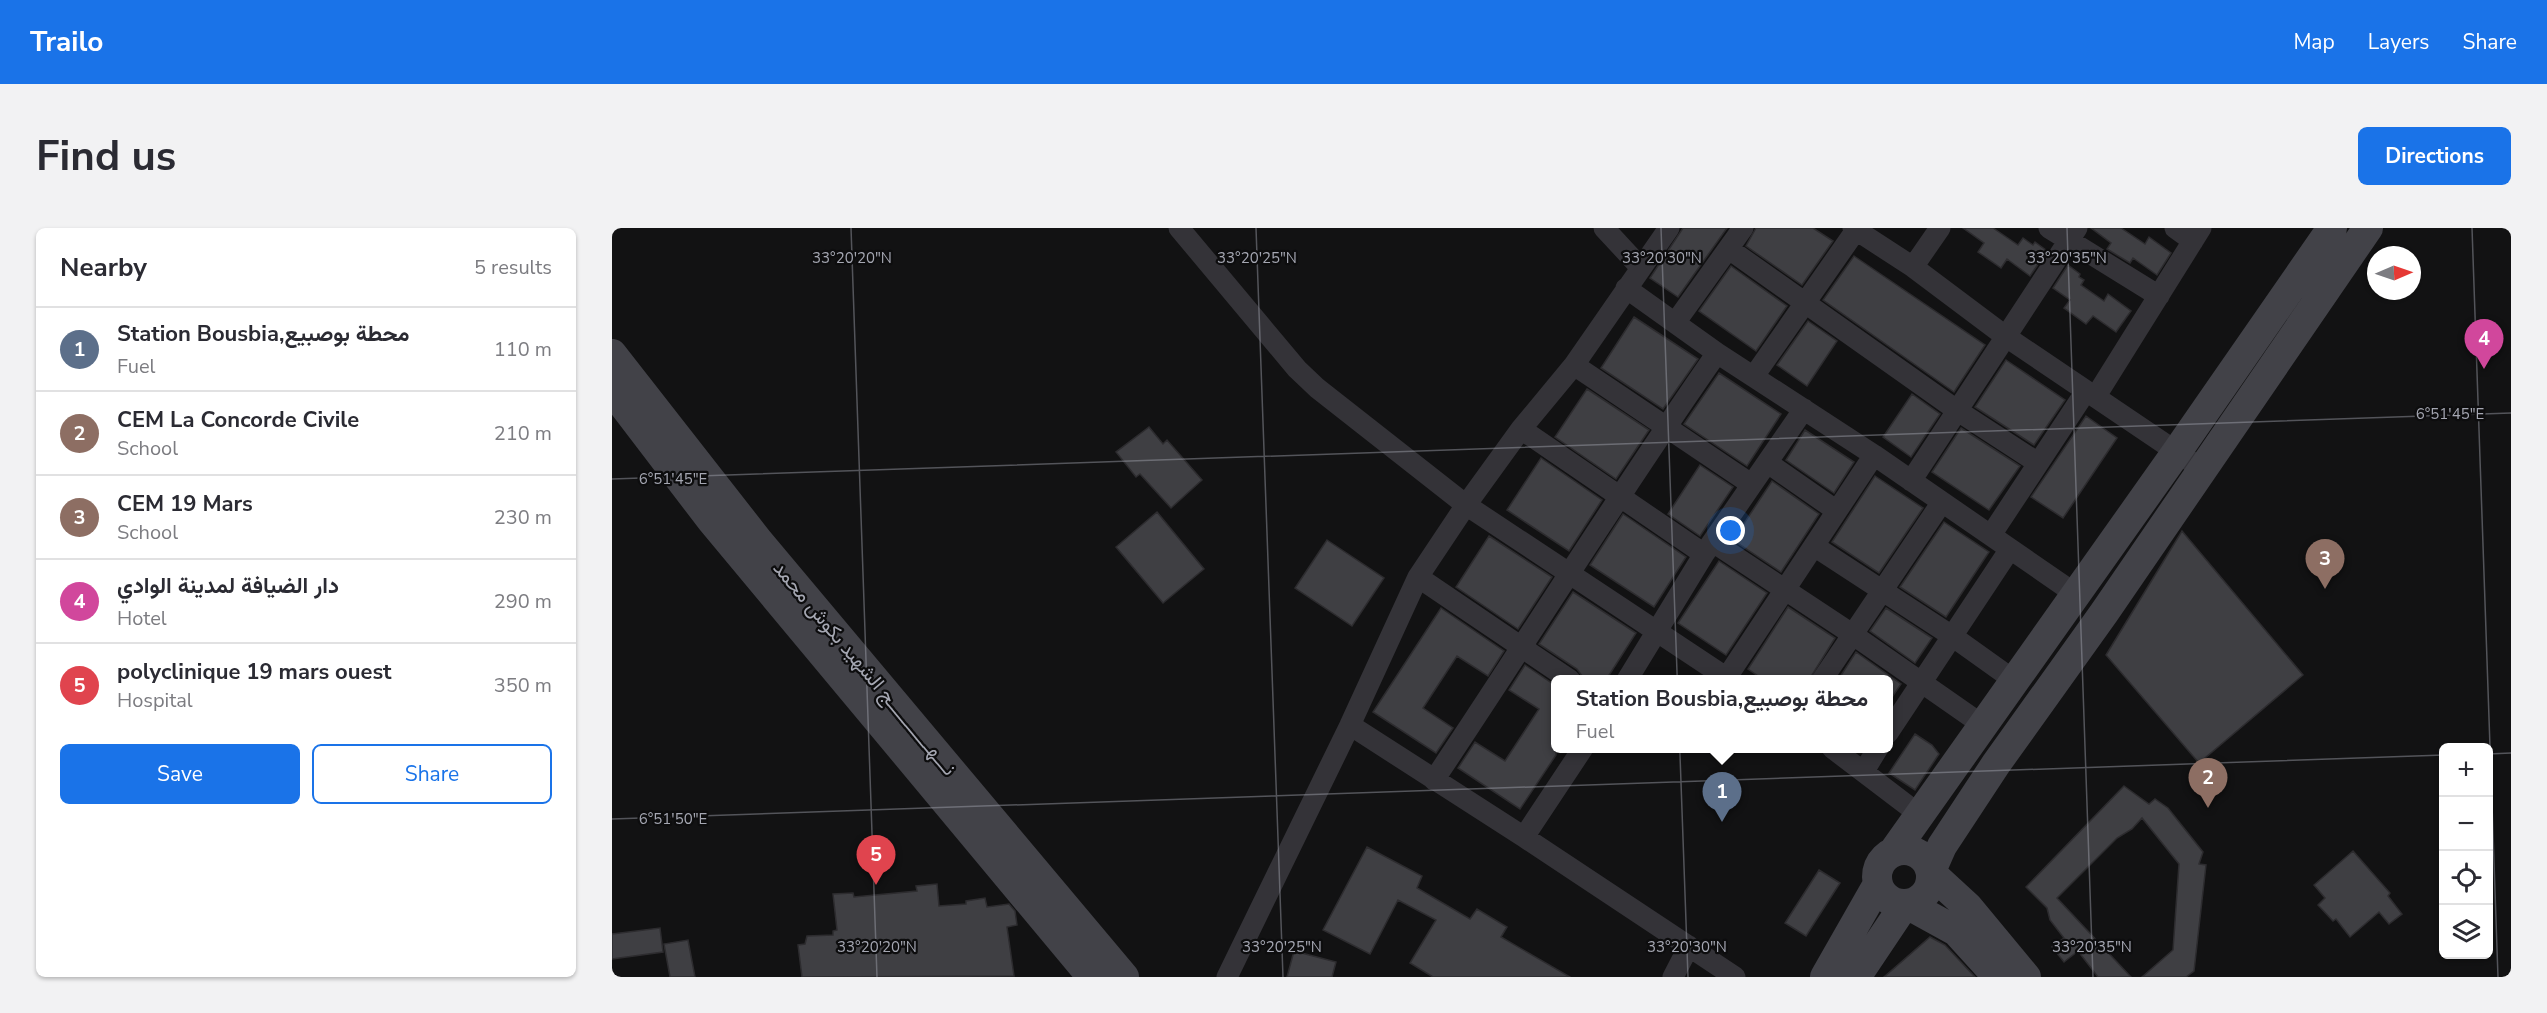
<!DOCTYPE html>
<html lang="en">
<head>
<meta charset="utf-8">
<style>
	body { margin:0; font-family:"Nunito Sans",Vazirmatn,sans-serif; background:#f2f2f3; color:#2b2b33 }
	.controls { position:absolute; right:18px; bottom:18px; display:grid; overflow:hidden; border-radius:9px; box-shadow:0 2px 4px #0004 }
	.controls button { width:54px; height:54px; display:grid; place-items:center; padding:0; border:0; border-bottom:2px solid #e1e1e2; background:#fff; color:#2b2b33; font:30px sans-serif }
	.compass { position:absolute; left:1755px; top:18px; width:54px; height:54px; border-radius:50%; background:#fff; box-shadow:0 2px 4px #0004; rotate:88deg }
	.you { position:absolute; left:1119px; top:303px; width:21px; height:21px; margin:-15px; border:4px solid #fff; border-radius:50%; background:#1a73e8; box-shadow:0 0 0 9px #1a73e833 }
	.badge { display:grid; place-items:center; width:39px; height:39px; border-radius:50%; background:#1a73e8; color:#fff; font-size:20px; font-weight:700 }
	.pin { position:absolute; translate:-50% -50px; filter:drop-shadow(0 2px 3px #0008) }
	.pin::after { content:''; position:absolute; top:32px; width:21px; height:18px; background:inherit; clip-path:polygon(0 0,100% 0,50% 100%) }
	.popup { position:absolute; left:939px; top:447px; width:342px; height:78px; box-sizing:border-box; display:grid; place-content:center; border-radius:9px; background:#fff; filter:drop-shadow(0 2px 4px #0005); font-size:20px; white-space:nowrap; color:#7c7c81 }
	.popup b { font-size:22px; color:#2b2b33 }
	.popup::after { content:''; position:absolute; left:50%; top:100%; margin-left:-12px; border:12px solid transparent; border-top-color:#fff }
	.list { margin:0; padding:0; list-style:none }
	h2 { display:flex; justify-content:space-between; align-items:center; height:78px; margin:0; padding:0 24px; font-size:26px }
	h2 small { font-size:20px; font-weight:400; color:#7c7c81 }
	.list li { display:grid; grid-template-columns:39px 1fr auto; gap:18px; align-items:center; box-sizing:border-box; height:84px; padding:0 24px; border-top:2px solid #e1e1e2 }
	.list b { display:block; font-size:22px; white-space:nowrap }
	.list p { margin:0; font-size:20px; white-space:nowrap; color:#7c7c81 }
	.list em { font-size:20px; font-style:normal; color:#7c7c81 }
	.actions { display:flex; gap:12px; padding:18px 24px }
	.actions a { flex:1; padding:14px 0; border:2px solid #1a73e8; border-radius:9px; text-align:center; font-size:21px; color:#1a73e8 }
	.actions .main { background:#1a73e8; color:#fff }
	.icon { flex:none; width:33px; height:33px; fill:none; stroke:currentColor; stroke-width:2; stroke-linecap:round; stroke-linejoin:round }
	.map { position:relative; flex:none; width:1899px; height:749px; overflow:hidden; border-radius:9px }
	header { display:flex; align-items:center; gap:36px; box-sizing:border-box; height:84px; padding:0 30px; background:#1a73e8; color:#fff }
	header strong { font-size:28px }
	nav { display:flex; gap:33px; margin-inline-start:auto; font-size:21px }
	.intro { display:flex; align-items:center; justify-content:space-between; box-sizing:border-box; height:144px; padding:0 36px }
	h1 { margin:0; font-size:42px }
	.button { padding:15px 27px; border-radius:9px; background:#1a73e8; color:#fff; font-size:21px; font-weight:700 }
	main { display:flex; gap:36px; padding:0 36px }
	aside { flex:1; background:#fff; border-radius:9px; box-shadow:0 2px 4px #0004 }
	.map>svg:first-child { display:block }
	.building { fill:#3f3f43; stroke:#2d2c2f; stroke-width:1.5 }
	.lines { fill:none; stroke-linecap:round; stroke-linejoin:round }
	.street { stroke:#343338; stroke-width:21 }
	.secondary { stroke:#424248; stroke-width:30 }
	.ticks { fill:none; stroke:#a5a7b2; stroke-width:1.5; stroke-opacity:0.45 }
	.labels { text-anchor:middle; stroke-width:4.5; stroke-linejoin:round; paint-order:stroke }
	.street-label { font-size:20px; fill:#a5a7b2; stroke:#0d0d0e }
	.ticks-label { font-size:15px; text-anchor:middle; fill:#a5a7b2; stroke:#0d0d0e; stroke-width:4.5; stroke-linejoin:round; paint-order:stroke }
</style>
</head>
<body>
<header>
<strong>Trailo</strong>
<nav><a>Map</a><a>Layers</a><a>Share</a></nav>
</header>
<div class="intro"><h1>Find us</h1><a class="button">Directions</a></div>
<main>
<aside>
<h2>Nearby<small>5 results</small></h2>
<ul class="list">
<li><span class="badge" style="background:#5c6f8a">1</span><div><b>Station Bousbia,محطة بوصبيع</b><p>Fuel</p></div><em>110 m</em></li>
<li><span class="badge" style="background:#8d6e63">2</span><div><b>CEM La Concorde Civile</b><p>School</p></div><em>210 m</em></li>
<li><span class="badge" style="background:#8d6e63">3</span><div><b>CEM 19 Mars</b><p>School</p></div><em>230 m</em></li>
<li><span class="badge" style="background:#d1479c">4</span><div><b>دار الضيافة لمدينة الوادي</b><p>Hotel</p></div><em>290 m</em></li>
<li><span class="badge" style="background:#e0444e">5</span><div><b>polyclinique 19 mars ouest</b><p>Hospital</p></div><em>350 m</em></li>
</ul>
<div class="actions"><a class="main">Save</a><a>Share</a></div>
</aside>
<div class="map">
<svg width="1899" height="749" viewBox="0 0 1899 749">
	<rect width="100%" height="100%" fill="#121213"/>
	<path class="building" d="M 1071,0 L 1115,0 L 1066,69 L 1038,50 Z
		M 1144,0 L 1201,0 L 1221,13 L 1190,57 L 1134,18 Z
		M 1351,0 L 1381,0 L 1406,17 L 1411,10 L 1421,17 L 1423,14 L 1435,23 L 1418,48 L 1395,31 L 1389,40 L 1366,24 L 1372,15 Z
		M 1479,0 L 1509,0 L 1533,16 L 1537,9 L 1559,25 L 1545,47 L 1521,30 L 1518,35 L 1495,21 L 1499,15 Z
		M 1242,28 L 1373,117 L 1342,164 L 1211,72 Z
		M 1456,37 L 1468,46 L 1467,49 L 1472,52 L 1469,57 L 1492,73 L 1496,66 L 1519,83 L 1504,104 L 1481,88 L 1474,96 L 1452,80 L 1458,72 L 1441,60 Z
		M 1119,38 L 1175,78 L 1144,123 L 1087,83 Z
		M 1022,89 L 1086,131 L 1051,181 L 989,140 Z
		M 1196,93 L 1225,113 L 1195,158 L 1165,137 Z
		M 1394,132 L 1453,172 L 1422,217 L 1363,179 Z
		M 1107,145 L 1169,186 L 1135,238 L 1072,196 Z
		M 975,161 L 1037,202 L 1004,251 L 943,209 Z
		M 1300,166 L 1328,186 L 1299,229 L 1271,209 Z
		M 1474,188 L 1505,210 L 1451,290 L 1419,269 Z
		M 537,199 L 551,216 L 555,212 L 590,252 L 559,280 L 528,246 L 524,249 L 504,224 Z
		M 1349,200 L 1408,238 L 1377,282 L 1320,244 Z
		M 1193,202 L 1242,234 L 1222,265 L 1174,232 Z
		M 929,230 L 990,272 L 957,323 L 895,282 Z
		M 1088,237 L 1121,259 L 1088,308 L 1056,286 Z
		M 1263,248 L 1311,280 L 1267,345 L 1220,314 Z
		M 1160,253 L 1207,286 L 1169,344 L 1121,312 Z
		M 545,284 L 592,341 L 551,375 L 504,319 Z
		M 1011,286 L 1074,329 L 1042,379 L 978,337 Z
		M 1332,294 L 1377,324 L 1334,389 L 1288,359 Z
		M 1570,303 L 1691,447 L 1587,535 L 1494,427 Z
		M 877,308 L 940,349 L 906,401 L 844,359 Z
		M 715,312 L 772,350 L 740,398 L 683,360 Z
		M 1107,333 L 1155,365 L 1114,427 L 1066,395 Z
		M 961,364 L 1024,405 L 994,452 L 973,452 L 965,441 L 927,416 Z
		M 1176,379 L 1223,410 L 1197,452 L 1152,452 L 1136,441 Z
		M 829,380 L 892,423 L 876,448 L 845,428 L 811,480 L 841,500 L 824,525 L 761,484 Z
		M 1274,380 L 1320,410 L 1303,435 L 1258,403 Z
		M 1244,424 L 1289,456 L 1276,475 L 1276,452 L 1226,452 Z
		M 913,437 L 944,458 L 944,527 L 908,581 L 846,540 L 863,514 L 893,533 L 927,481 L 897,462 Z
		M 1303,506 L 1320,517 L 1327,526 L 1303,562 L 1277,545 Z
		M 1512,558 L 1537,576 L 1543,571 L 1556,580 L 1591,624 L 1587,636 L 1594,637 L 1582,743 L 1574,749 L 1530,749 L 1561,722 L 1567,636 L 1530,590 L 1520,601 L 1505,610 L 1445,670 L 1519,749 L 1486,749 L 1466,723 L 1452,734 L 1440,719 L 1452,710 L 1438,692 L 1435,680 L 1414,659 Z
		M 755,619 L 810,648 L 805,660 L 858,691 L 865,681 L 895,699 L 889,709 L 958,749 L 821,749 L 798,735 L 824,692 L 786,672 L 758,726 L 711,702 Z
		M 1741,623 L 1778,665 L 1776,668 L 1790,686 L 1777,696 L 1767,684 L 1738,709 L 1724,691 L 1721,693 L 1706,677 L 1713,670 L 1702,657 Z
		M 1207,642 L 1228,655 L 1194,708 L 1173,695 Z
		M 325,656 L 327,678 L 354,676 L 354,673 L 373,670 L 375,679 L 397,676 L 403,683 L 405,697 L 395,699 L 402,748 L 190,749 L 186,717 L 193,716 L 195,708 L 221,707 L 221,703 L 225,702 L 221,666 L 241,665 L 242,669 L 305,663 L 304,658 Z
		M 48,700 L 51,724 L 0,731 L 0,706 Z
		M 1318,709 L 1333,717 L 1363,749 L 1272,749 Z
		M 76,712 L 83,749 L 58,749 L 52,716 Z
		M 682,723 L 724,734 L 720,749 L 675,749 Z"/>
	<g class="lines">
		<path class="street" d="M 567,0 L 685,141 L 705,160 L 854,277 L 1118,452
			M 992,0 L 1029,40
			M 1057,0 L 962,137 L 909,201 L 854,277 L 806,349 L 738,497 L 912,609 L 1123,749
			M 1241,0 L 1301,39 L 1393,108 L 1590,241
			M 1437,0 L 1547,68
			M 1563,0 L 1581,13
			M 1117,21 L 1346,183 L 1426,235
			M 1301,39 L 1328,0
			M 1014,60 L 1105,125 L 1262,227 L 1465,367
			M 1063,95 L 1131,0
			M 962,137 L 1139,256
			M 1142,148 L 1244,2
			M 1484,168 L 1589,0
			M 909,201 L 1092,326
			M 1156,235 L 1225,283
			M 1299,253 L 1465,0
			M 1379,307 L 1474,163
			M 1101,314 L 1240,406 L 1372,498
			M 1202,318 L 1340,408 L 1403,453
			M 806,349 L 958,452
			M 1115,449 L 1262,227
			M 1015,452 L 1092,326 L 1192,181
			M 1210,452 L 1330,274
			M 1276,505 L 1398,321
			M 1220,520 L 1308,587
			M 1252,543 L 1266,520
			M 822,552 C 917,410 1007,265 1105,125
			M 912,609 L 971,520
			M 615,749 L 738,497
			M 1061,749 L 1077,718"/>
		<path class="secondary" d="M 0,126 L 147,314 L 512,749
			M 0,162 L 100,293 L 480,749
			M1265 649a27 27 0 1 1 54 0a27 27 0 1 1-54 0Z
			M 1282,623 L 1564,225 L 1720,0
			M 1319,643 L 1330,618 L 1384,536 L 1492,385 L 1756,0
			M 1319,645 L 1356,679 L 1414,749
			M 1295,676 L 1344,703 L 1386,749
			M 1213,749 L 1266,656
			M 1244,749 L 1293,676"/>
	</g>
	<path class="ticks" d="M 239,0 L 265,749M 644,0 L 671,749M 1049,0 L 1076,749M 1455,0 L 1481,749M 1860,0 L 1886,749M 0,251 L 1899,185M 1876,526 L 1899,525M 0,591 L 1832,527"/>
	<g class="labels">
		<g class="street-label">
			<text transform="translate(253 440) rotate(50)" y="7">نـــهـــــــــــج الشهيد بكوش محمد</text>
		</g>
	</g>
	<g class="ticks-label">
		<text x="240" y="35">33°20'20"N</text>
		<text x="645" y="35">33°20'25"N</text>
		<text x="1050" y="35">33°20'30"N</text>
		<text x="1455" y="35">33°20'35"N</text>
		<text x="1838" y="191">6°51'45"E</text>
		<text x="61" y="256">6°51'45"E</text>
		<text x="61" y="596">6°51'50"E</text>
		<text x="265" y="724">33°20'20"N</text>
		<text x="670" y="724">33°20'25"N</text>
		<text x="1075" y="724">33°20'30"N</text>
		<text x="1480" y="724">33°20'35"N</text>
	</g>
</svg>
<div class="controls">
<button>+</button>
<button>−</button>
<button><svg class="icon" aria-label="locate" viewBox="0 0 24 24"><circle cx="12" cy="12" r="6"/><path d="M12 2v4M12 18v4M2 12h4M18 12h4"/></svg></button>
<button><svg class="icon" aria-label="layers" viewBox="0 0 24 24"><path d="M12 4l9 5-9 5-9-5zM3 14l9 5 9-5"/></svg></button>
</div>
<svg class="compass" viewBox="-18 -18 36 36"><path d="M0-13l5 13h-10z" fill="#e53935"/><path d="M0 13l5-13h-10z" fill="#7c7c81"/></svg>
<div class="you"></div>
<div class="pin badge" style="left:1110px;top:594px;background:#5c6f8a">1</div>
<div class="popup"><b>Station Bousbia,محطة بوصبيع</b>Fuel</div>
<div class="pin badge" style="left:1596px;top:580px;background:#8d6e63">2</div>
<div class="pin badge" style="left:1713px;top:361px;background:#8d6e63">3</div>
<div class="pin badge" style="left:1872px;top:141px;background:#d1479c">4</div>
<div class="pin badge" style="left:264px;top:657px;background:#e0444e">5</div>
</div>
</main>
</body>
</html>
